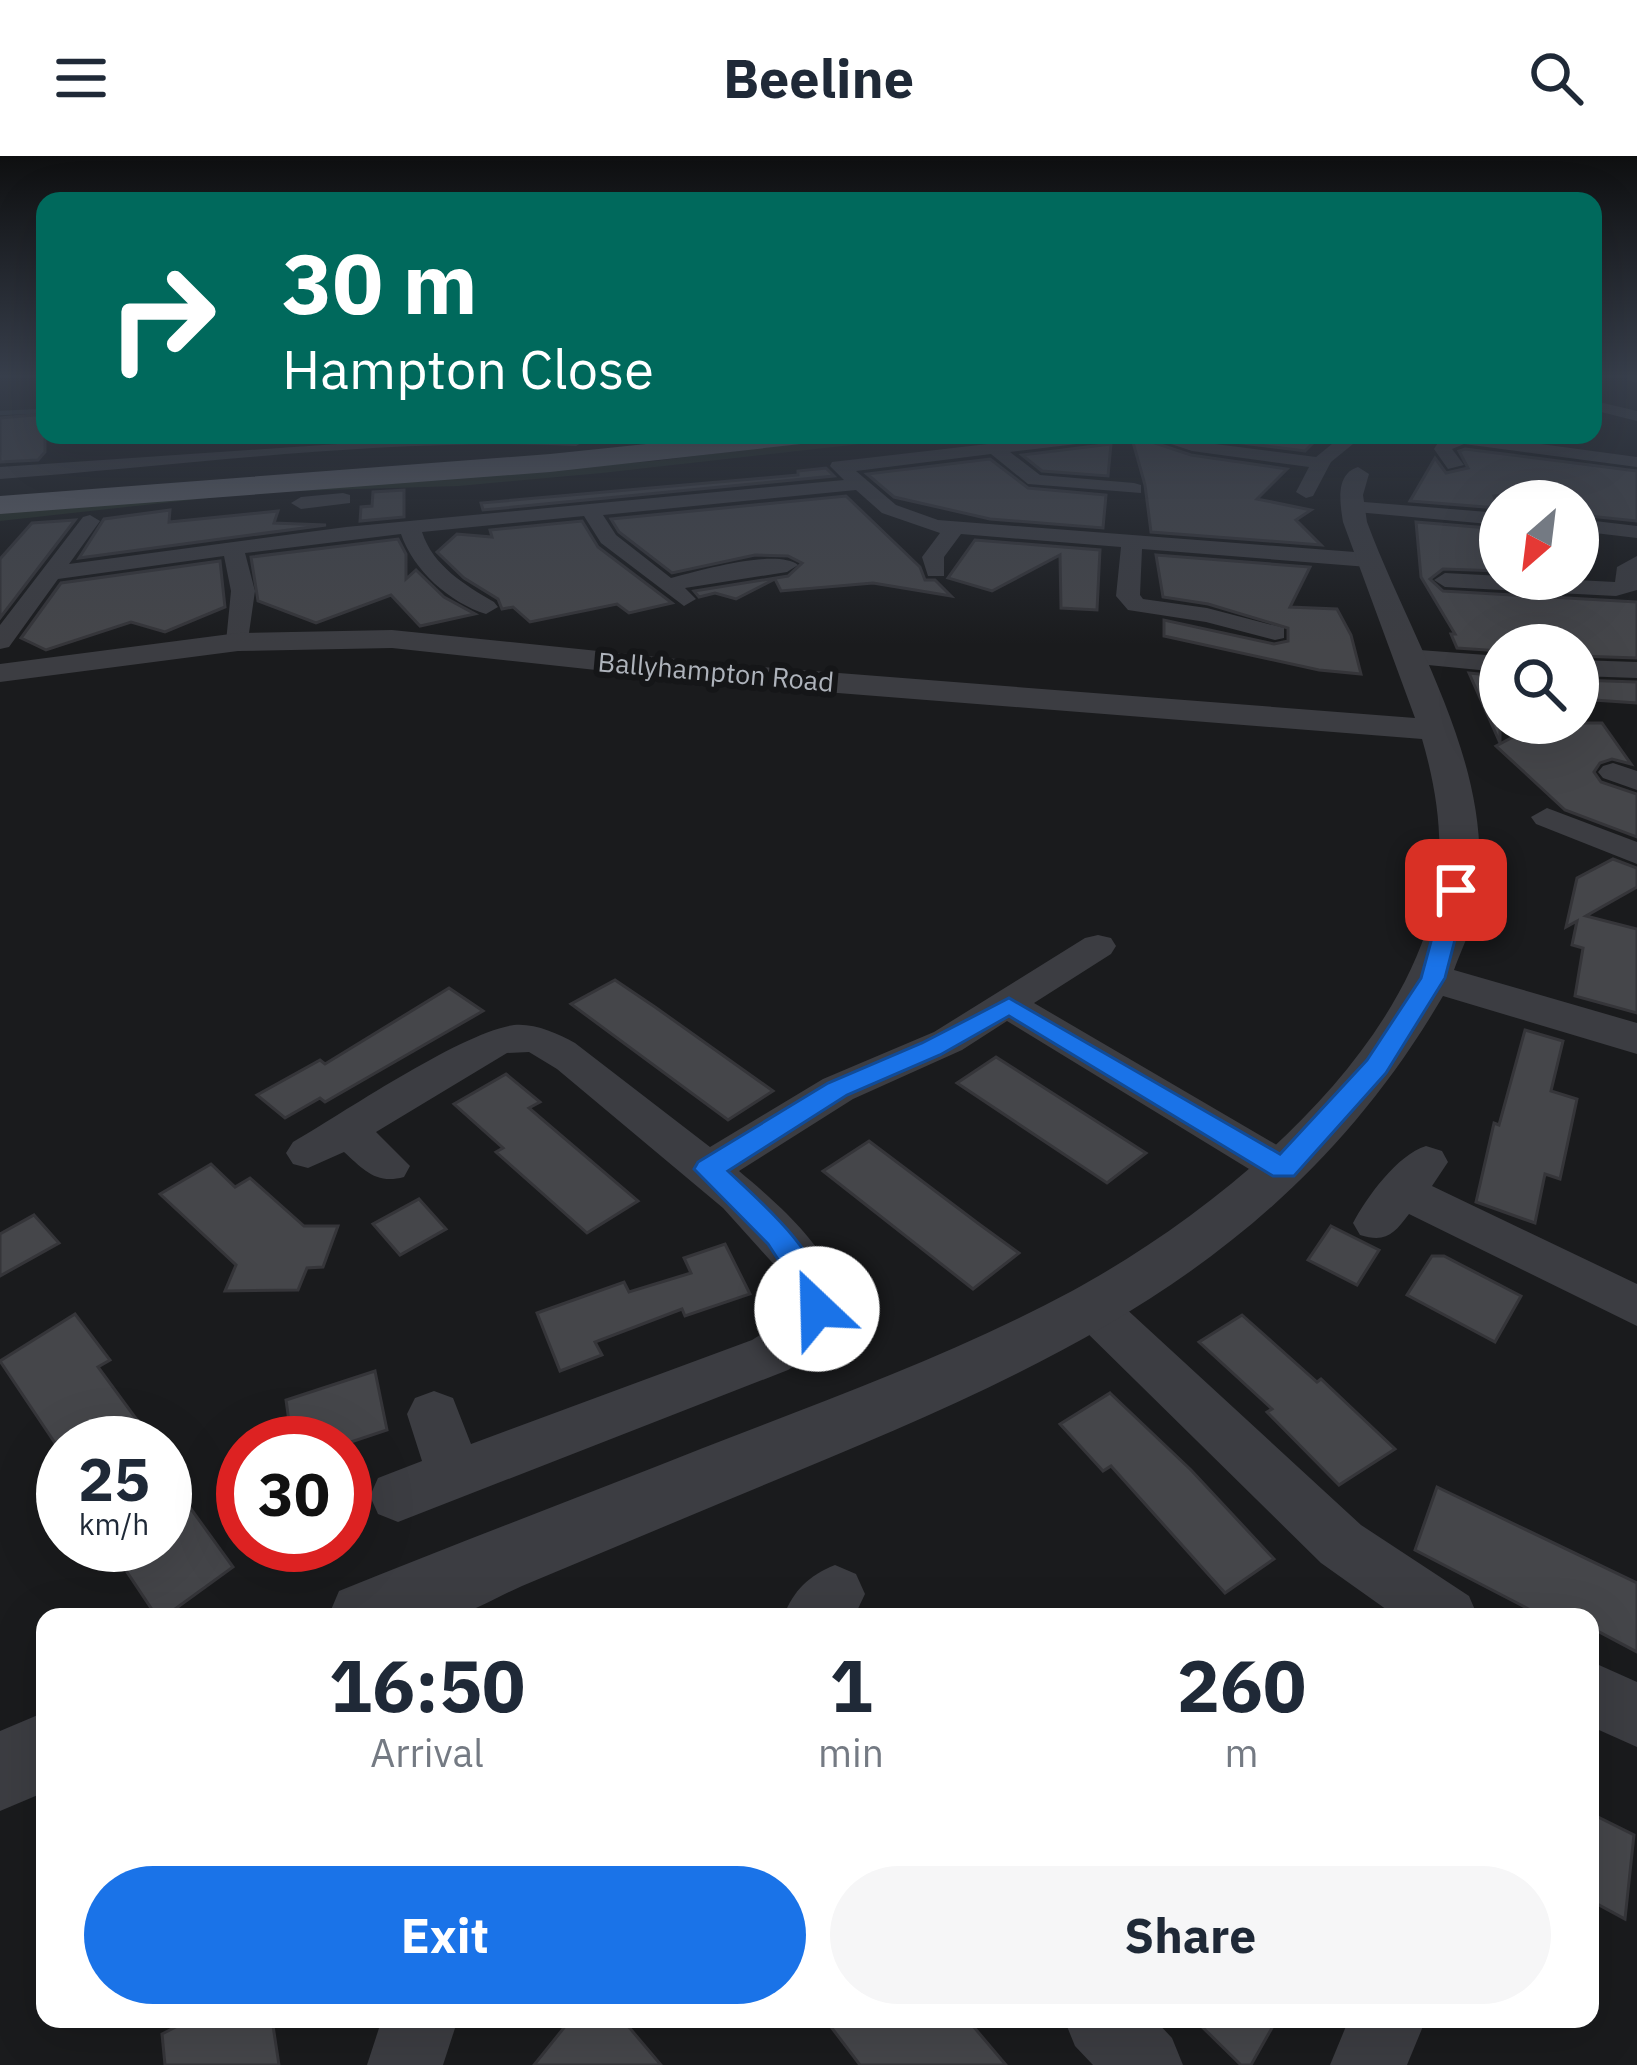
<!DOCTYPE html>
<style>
:root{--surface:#fff;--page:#f6f6f7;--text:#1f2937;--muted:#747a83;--accent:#1a73e8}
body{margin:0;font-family:"IBM Plex Sans",sans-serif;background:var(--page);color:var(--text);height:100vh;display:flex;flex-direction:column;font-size:45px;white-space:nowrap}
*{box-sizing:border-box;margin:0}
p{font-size:39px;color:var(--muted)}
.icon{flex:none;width:66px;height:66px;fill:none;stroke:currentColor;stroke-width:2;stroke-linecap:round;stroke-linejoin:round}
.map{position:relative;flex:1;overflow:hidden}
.details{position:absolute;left:36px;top:1452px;width:1563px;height:420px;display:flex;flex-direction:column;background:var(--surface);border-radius:24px;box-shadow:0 12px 48px #0002}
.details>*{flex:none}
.banner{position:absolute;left:36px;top:36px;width:1566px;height:252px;border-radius:24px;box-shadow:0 12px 48px #0002;background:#00695c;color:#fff;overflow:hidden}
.needle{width:78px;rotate:208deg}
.fabs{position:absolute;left:1479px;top:324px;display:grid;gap:24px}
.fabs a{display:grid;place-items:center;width:120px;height:120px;border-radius:50%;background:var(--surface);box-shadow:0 12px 48px #0002;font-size:60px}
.speed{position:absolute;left:36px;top:1260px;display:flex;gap:24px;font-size:60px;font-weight:700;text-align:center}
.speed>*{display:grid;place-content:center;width:156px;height:156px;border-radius:50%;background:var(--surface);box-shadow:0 12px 48px #0002;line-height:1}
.speed small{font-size:30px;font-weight:400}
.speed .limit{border:18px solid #d22;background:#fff;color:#111}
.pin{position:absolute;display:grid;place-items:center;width:102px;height:102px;color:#fff;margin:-51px;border-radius:24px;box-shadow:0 6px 18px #0006}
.me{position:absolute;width:132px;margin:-66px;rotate:336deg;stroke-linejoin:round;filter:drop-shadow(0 0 9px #0008)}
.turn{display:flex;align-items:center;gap:42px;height:252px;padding:0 48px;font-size:54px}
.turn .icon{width:156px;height:156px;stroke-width:2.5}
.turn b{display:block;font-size:84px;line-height:102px}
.eta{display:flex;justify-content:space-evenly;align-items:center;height:204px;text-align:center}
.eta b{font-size:72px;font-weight:700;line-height:84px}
.button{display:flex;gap:24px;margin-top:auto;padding:24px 48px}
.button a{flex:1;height:138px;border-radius:72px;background:var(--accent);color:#fff;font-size:48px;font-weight:700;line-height:138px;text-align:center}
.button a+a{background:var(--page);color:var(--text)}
header{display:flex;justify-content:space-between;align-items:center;height:156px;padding:0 48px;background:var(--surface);font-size:54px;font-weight:700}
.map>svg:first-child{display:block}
.green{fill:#242d25}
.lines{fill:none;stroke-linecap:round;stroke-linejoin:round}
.stream{stroke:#313a41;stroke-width:4.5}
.building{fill:#45464a;stroke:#353539;stroke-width:3}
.minor{fill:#3c3d42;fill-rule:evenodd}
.tertiary{fill:#3c3d42;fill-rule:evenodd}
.trunk{fill:#606269;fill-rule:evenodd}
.route{fill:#1a73e8;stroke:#114b97;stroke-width:3}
.labels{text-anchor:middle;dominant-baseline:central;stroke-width:12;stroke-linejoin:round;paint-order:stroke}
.far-street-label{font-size:27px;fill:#aeb3bb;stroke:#151618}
</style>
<header><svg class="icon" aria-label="menu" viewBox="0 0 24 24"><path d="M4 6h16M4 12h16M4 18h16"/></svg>Beeline<svg class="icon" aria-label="search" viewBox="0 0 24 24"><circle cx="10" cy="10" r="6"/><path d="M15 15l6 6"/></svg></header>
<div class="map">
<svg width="1637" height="1909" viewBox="0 0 1637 1909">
<rect width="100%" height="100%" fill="#1a1b1d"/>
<polygon class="green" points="865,279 941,279 602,317 459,330 262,336 0,365 0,357 655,305"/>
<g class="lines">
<polyline class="stream" points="0,257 45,255"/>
</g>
<g class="building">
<polygon points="45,258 45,296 38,304 0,306 0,262"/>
<polygon points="1131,279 1191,299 1287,313 1257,343 1311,354 1296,364 1321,389 1151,376 1145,329"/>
<polygon points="1179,279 1321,279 1305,295"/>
<polygon points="1111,288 1108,320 1042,315 1022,299"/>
<polygon points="1465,293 1637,315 1637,365 1578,359 1578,345 1547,333 1494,340 1498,352 1410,345 1435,302 1446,317 1468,312 1459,295"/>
<polygon points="990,303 1028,332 1106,339 1103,372 990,363 894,341 867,318"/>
<polygon points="826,312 834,320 483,354 481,347 798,319 798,315"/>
<polygon points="404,334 404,361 360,365 361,351 372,350 373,336"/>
<polygon points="846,340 920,411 925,424 935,424 951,440 873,427 781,435 775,423 736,443 715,437 699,441 694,435 788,420 802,407 788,400 755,399 672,417 619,376 611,363"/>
<polygon points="170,354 169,366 278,355 274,367 326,369 79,402 104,363"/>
<polygon points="75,364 0,462 0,403 32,367"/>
<polygon points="582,365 598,391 672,447 629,457 617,448 530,466 513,451 502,453 498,443 464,422 437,396 457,378 492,381 490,374"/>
<polygon points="1416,366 1500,373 1500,415 1443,413 1430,423 1443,435 1637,446 1637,502 1578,500 1578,489 1500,489 1500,495 1457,492 1451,478 1455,478 1421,421"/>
<polygon points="398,383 406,398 406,423 416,414 444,441 475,458 420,470 391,439 316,467 258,445 251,401"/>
<polygon points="975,384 1100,394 1097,454 1061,452 1060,399 992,435 948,422"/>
<polygon points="1156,399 1310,411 1290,451 1337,453 1351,479 1361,518 1319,514 1164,480 1164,464 1274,488 1288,485 1288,472 1208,448 1163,441"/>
<polygon points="220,405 225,451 165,476 131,466 46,494 21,482 61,427"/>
<polygon points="1469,517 1500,520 1500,587"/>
<polygon points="1578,524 1637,526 1637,547 1580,543"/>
<polygon points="1539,567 1602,567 1631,608 1612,603 1600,607 1594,616 1601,626 1637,638 1637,681 1565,654 1496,590"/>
<polygon points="1613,703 1637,712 1637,731 1586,760 1637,773 1637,857 1575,840 1583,792 1572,789 1577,765 1566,771 1577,722"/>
<polygon points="615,824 655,851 773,935 728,964 571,848"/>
<polygon points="449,832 483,855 325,946 320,942 285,962 257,939 320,904 325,908"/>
<polygon points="1525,874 1563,885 1551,935 1577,943 1560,1023 1545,1018 1535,1067 1476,1046 1494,967 1499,969"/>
<polygon points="996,901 1068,947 1146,997 1107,1027 957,927"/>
<polygon points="506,918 540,946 529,952 638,1045 587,1077 496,996 503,992 454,948"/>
<polygon points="869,985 979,1068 1019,1097 973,1133 823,1015"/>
<polygon points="211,1008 235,1031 250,1022 304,1070 338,1070 323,1111 307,1112 298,1134 225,1135 236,1109 160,1038"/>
<polygon points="419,1043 446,1073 400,1099 373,1068"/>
<polygon points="34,1059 59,1087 0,1120 0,1078"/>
<polygon points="1331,1070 1379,1094 1357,1129 1308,1104"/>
<polygon points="725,1088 750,1138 685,1160 682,1153 595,1186 602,1199 560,1215 537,1157 624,1126 629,1136 691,1117 684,1102"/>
<polygon points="1432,1100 1444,1100 1521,1140 1495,1186 1407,1139"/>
<polygon points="75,1158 110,1204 98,1211 154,1287 55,1287 0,1205"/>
<polygon points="1242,1159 1317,1226 1321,1223 1395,1293 1339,1329 1267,1256 1272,1253 1199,1186"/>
<polygon points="375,1215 387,1274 348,1287 292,1287 286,1244"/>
<polygon points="1110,1237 1191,1314 1274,1403 1225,1437 1111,1310 1103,1315 1060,1268"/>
<polygon points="165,1317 233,1411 164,1461 157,1461 109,1389 165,1389"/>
<polygon points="1437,1331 1637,1427 1637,1496 1590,1471 1590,1461 1544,1461 1415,1394"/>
<polygon points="1590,1657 1634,1679 1625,1763 1590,1744"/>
<polygon points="191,1863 272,1863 279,1909 165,1909 162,1878"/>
<polygon points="571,1863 622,1863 661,1909 534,1909"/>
<polygon points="825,1863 967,1863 1006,1909 860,1909"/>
<polygon points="1194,1863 1277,1863 1251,1909 1241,1909"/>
</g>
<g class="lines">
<g class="minor">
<polygon points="1593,221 1609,221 1593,228"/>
<polygon points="1626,221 1637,221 1637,227 1628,224"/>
<polygon points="1603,247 1637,255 1637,265 1597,255 1595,252"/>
<path d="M469,279L576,280L585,285L576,290C387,281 189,309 0,323V311Z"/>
<path d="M1066,279H1119L1110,284L1010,296L1040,319L1134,327L1141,329V337L1028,328L991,298L856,315L896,349L938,364L1368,397L1379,404L1368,411L1142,393L1140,439L1143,443L1207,452L1284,472V482L1275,484L1206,466L1128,454L1116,440L1121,391L961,378L944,401V420H928L922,401L940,377L882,357L856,334L603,359L616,379L671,422C699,415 776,392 798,409L787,416L685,432L696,443L684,450L601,387L584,360L422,376C433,410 465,429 494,446L498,451L486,458C450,447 413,414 401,378L245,397L255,435L247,491L238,493L226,486L231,435L224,400L58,423L9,491L0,493V469L83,361L90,359L100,365L69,408L346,371L844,324L830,310L832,306Z"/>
<polygon points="1144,279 1316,301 1343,279 1364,279 1331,306 1313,340 1306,342 1296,336 1309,311 1192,295"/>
<polygon points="1473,279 1637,301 1637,311 1464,288 1452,293 1464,309 1448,313 1434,293 1441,282"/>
<polygon points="343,337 350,339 350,347 301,353 291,347 301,341"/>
<polygon points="1352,345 1500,357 1500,369 1345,355 1345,347"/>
<polygon points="1578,363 1637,370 1637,382 1578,375"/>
<polygon points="1637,400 1637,434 1616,440 1445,431 1434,424 1445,417 1615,426 1617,411"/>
<polygon points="1406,493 1500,500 1500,516 1397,506 1393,501"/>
<polygon points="1578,504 1637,506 1637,522 1578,520"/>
<polygon points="1613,607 1637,615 1637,634 1603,622 1598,616 1603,610"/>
<polygon points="1547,652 1637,686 1637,708 1536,668 1531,661"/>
<path d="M1098,779L1111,782L1116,790L1111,798L1034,847L1299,1002L1305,1013L1299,1024L1283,1029L1267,1024L1007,865L962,894L853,943L739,1015C778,1048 849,1106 840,1165L823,1192L788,1214L398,1366L378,1358L370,1340L378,1322L422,1305L407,1258L415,1242L434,1235L453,1242L471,1288L752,1184L792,1159L788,1131L779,1114L723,1052L557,913L529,896L507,897L376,976L410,1010L404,1021C376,1029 363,1013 344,996L308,1012L293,1008L286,997L293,986C343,957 462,876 514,869C534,867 557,877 575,887L710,991L823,923L934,876L1085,782Z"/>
<path d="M1426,990L1442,995L1448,1006L1432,1030L1637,1128V1170L1409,1058C1394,1078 1386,1087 1360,1079L1353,1067C1367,1041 1397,999 1426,990Z"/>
<polygon points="1093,1132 1110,1138 1361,1369 1469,1440 1478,1461 1397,1461 1321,1407 1076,1166 1068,1152 1076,1138"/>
<path d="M835,1409L856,1418L865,1438L854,1461H783C794,1434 808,1420 835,1409Z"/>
<polygon points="1590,1505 1637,1526 1637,1591 1590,1570"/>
<polygon points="382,1863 458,1863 443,1909 367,1909"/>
<polygon points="1064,1863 1154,1863 1172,1882 1183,1909 1093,1909 1075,1890"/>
<polygon points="1349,1863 1426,1863 1407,1909 1330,1909"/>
</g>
<g class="tertiary">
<path d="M1358,311L1369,318L1363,339L1367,366C1413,490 1505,624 1473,762C1469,779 1460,797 1454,814L1637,867V898L1443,840C1275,1128 1016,1224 723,1346C656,1374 589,1402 522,1430C499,1440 471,1458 446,1461C409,1466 366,1461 328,1461L339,1435C460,1386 582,1340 703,1292C827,1244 955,1198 1072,1135C1211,1059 1384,920 1430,763C1447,703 1439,641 1422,583L735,529L392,492L238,495L0,526V508L238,477L392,474L735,509L1415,562L1343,366C1340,347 1335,318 1358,311Z"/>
<polygon points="45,1556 45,1636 0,1655 0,1575"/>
</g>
<polygon class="trunk" points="733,279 824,279 810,287 550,316 0,358 0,340 550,298"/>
</g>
<linearGradient id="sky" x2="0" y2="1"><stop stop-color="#0e0f10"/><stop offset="0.45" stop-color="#383f4c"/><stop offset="1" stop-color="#383f4c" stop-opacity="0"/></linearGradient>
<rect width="1637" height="489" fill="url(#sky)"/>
<path class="route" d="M1456,728L1468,734L1445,822L1386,917L1294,1020H1273L1009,860L940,899L847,939L728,1015C772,1056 815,1093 833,1153L828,1162L817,1166L805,1162L794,1128L768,1088L694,1013L698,1006L828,927L922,887L1009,842L1280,998L1367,904L1421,822L1445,734Z"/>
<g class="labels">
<g class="far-street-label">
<text transform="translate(716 515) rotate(5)">Ballyhampton Road</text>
</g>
</g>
</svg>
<div class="fabs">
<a><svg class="needle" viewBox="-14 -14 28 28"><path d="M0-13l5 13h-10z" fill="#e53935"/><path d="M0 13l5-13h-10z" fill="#747a83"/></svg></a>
<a><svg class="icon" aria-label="search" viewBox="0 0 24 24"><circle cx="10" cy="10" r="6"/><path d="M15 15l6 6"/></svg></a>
</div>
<div class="speed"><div>25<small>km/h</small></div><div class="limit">30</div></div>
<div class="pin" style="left:1456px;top:734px;background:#d93025"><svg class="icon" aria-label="arrive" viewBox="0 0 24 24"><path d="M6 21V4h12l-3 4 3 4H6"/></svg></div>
<svg class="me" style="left:817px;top:1153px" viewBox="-20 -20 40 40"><circle r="19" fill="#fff"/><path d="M0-13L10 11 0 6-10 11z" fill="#1a73e8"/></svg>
<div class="banner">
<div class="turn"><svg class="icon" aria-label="right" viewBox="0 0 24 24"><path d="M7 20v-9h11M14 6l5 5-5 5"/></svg><div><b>30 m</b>Hampton Close</div></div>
</div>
<section class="details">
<div class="eta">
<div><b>16:50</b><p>Arrival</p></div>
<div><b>1</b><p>min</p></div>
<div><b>260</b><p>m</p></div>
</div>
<div class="button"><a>Exit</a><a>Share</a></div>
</section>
</div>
